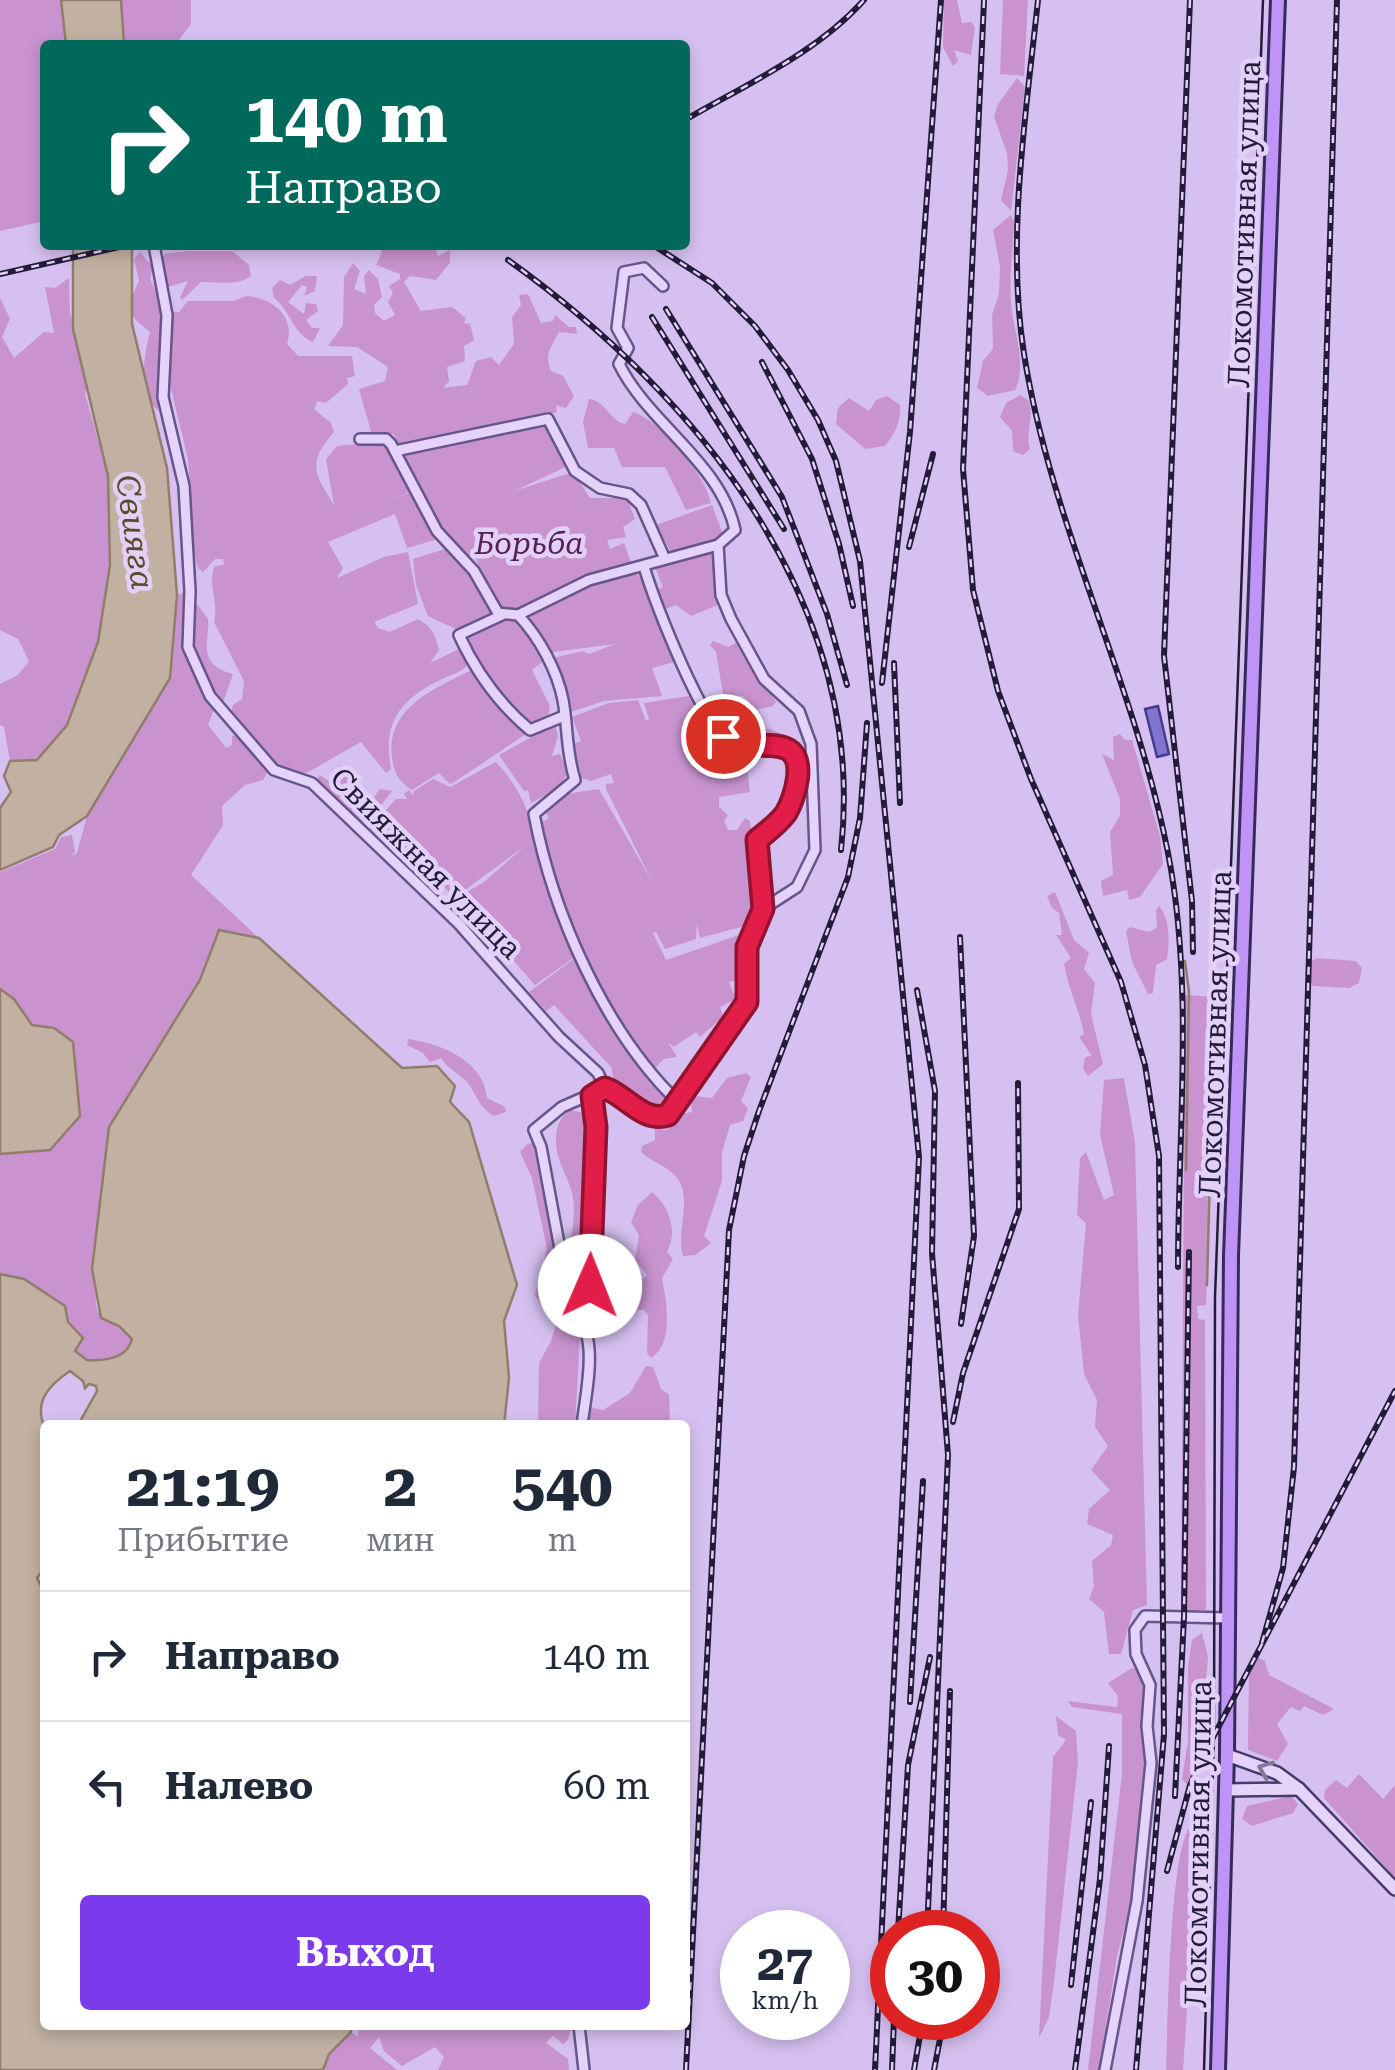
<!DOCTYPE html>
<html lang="ru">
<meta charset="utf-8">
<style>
:root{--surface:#fff;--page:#f6f6f7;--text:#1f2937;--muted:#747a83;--line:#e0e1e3;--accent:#7c3aed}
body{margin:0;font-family:"Roboto Serif",serif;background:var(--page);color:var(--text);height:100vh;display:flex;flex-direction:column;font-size:38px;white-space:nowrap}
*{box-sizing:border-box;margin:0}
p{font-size:32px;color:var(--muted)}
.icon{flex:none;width:55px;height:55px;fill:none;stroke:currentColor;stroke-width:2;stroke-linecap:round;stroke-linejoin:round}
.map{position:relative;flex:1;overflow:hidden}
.sheet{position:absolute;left:40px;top:1420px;width:650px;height:610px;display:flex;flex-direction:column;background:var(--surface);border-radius:10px;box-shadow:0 5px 15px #0003}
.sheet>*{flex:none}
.hud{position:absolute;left:40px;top:40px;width:650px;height:210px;border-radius:10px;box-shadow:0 5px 15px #0003;background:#00695c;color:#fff;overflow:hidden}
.speed{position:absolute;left:720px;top:1910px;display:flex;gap:20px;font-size:50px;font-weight:700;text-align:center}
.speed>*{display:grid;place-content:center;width:130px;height:130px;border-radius:50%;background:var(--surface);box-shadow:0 5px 15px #0003;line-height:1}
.speed small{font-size:25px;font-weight:400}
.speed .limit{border:15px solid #d22;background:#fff;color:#111}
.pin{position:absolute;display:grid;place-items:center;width:85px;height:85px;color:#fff;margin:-42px;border:5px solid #fff;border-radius:50%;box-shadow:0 2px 10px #0007}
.me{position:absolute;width:110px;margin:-55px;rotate:1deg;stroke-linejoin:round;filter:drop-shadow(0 0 8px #0008)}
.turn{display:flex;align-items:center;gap:35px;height:210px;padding:0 40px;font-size:45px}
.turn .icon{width:130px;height:130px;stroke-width:2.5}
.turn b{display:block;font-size:70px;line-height:85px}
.eta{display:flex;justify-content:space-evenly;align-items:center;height:170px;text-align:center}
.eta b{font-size:60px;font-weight:700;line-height:70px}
.primary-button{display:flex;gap:20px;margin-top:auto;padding:20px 40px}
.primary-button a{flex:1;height:115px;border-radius:10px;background:var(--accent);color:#fff;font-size:40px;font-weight:700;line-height:115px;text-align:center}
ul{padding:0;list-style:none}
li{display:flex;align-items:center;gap:30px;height:130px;padding:0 40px;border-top:2px solid var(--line)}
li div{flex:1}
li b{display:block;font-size:38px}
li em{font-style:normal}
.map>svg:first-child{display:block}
.green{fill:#c893cf}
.water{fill:#c2b1a3;stroke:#917d69;stroke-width:2.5}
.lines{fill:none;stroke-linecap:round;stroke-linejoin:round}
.stream{stroke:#917d69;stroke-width:2.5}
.building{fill:#8373d1;stroke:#473b8b;stroke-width:2.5}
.minor-casing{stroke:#66568b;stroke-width:14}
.secondary-casing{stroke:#473a6c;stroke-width:16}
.primary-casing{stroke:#352b58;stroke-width:18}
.minor{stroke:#e6d3fb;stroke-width:9}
.secondary{stroke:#e6d3fb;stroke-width:11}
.primary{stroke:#c094f7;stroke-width:12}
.tram{stroke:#231c39;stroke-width:2.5}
.rail-casing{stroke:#231c39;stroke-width:6}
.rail{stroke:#e2d0f8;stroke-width:2.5;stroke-dasharray:8;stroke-linecap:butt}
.oneway{stroke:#84789a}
.route-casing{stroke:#92132f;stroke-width:25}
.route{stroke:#e11d48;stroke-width:18}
.labels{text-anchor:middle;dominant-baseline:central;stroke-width:9;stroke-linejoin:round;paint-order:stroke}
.street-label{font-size:30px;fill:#231c39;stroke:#e2d0f8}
.park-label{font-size:30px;font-style:italic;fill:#572156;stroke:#e2d0f8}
.water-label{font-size:32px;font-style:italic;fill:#5a4b2a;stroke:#e2d0f8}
</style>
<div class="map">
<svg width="1395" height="2070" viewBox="0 0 1395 2070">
<rect width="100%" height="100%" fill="#d6c0f1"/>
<g class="green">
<polygon points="0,0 61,0 66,45 45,45 45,221 0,231"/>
<polygon points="116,0 191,0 191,24 175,45 121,45"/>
<polygon points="944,0 957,0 962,23 971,22 975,27 971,55 954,50 958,61 953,66 943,47"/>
<polygon points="1003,0 1028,0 1024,76 1000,74"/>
<polygon points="1017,78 1025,87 1011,211 1001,200 1008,170 1007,153 994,117 998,104"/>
<path d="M1011,215L1014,222C1013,251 1008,283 1012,311C1015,335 1027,366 1015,390L988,396L977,388L983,361L993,349L992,315L999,294L1000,267L993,230Z"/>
<path d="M377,245H434L438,256L450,250V263L436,280L410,276L404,282L421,311L452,307L466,318L464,323L470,324L474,340L464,346L465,361L447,367L449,381L443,388L467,385L476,361L491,357L499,365L514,344L512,317L521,305L519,295L528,294L541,323L553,321L555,315L569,327H576L577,334L559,332C551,348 544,353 551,371L563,376L574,396L566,408L556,405L557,412L538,417L398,448L394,434L372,435L359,389L385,381L388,367L357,347L328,346L343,325L344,277L353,263L360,271L354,289L366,294L364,276L369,270L378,279L382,297L374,305L375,313L384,321L395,315L388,302L393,293L389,286L400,279V274L376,265L382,252Z"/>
<path d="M187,251H232L249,265L251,276C236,287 217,281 201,282L182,300L180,297L188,281L168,287L160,262L164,254Z"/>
<path d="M140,252L153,267L150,279L159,298L161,322L158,410C137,393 144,356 150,332C125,312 125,311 139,281L134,259Z"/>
<path d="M306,276H317L315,291L304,296L307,287L302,285L288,302L304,314L306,303L316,304L318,311L306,320L312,328H320L313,342C293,334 290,310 274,298L272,288L280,280L290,285Z"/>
<polygon points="69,278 70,313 90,375 85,394 108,476 110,565 98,642 67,725 37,760 10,761 4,727 0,725 0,684 18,675 29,661 18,639 0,630 0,298 10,319 2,337 14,358 44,332 54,333 45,287 55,288"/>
<path d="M247,296C271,298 296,315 287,344L298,356H352L355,376L347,378L348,384L326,403L318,401L314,409L331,423L334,432C307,463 314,473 334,505L326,459L337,446L386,441L411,491L390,501L411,492L438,539L407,548L395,514L328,542L343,568L337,578L384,557L408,552L418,604L374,622L378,628L390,632L418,619C432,627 435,634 439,650L430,663L461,648L469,663C463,672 453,674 442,679C401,699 382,721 391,769L386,773L361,742C344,751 328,761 312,770C282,787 247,732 231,714L233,705L242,699L244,681L214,622C219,603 208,587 214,567L224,564L223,559H215L203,572L198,568L195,557L188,459L169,380L170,312H179L188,301H233Z"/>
<path d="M1020,395L1029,401C1034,419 1025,431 1030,449L1023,455L1013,451L1012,431L1000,417L1006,403Z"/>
<path d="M887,396L900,405C901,422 895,433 885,446L865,449L836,424L838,408L849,398L869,411L876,400Z"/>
<path d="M589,399C606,401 610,421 625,424L633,412C659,419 707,477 711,503L686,510L665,467H622L614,448H588L583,422Z"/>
<polygon points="545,422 568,466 514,491 573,472 590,498 627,498 635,519 623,527 626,537 607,540 610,549 624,543 632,566 578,581 519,611 504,612 495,604 475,557 461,555 445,532 442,533 402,454"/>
<polygon points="712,505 724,537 672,554 656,525"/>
<polygon points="445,549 477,581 494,615 460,631 428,616 416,585 413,559"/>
<polygon points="713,550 720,604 691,616 676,605 665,609 657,590 663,587 655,567"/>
<polygon points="631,571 644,579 678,661 652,668 662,696 604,701 571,712 553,658 583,651 589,654 615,644 546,653 531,628 530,617 588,583"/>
<path d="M183,593L184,643L215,707L208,725L226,748L232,745V736L240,735L267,773L263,780L245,785L222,806L223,825L191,875L259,938L219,931L200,980L109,1127L92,1269L97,1310L132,1339C126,1359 106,1360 88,1360L75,1351L24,1279L0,1274V1154L50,1150L54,1028L32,1025L14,999L0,989V872L55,849L61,837L72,835L75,852L71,856L77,853L87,816L170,678L177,595Z"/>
<path d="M194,600L208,619C210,643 196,664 233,674L223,702C192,686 192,630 194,600Z"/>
<polygon points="512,618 520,622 542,662 532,670 550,706 548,717 534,725 504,702 498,688 494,690 462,639"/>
<polygon points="713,641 728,647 736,643 776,702 773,706 757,710 743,696 723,694 716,652 710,645"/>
<path d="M472,670L476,671L526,734L456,781L450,784L439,773L412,790C399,781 394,774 392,758C386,708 433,689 472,670Z"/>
<path d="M695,695L720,738L745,749L750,792L719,797V807L728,815L724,821L728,830H737L745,818L750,821L754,856L750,867L757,892L756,923L700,938L697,924L696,939L665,949L656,932L653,933L666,960L739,935L742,978L729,982L736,999L720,1007L723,1017L700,1037L696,1032L674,1047L668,1042L677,1057L664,1059L652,1071L603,997L604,990C577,961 547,862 543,822L549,818L544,809L566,794L599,789L653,883L606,789V784L614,783L611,774L591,781L580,777L568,746L581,741L572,717L609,703L638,700L646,721L649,719L644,703Z"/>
<polygon points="736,701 745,703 758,729 770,729 791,738 792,746 730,739 720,704"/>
<polygon points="555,724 558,736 552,756 560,754 568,773 556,790 531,803 528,790 524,791 499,755"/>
<polygon points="1120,734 1125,740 1132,740 1160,836 1163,864 1140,897 1129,900 1127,890 1103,896 1101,881 1113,875 1110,832 1120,816 1120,799 1102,754 1114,760 1113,737"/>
<path d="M496,762C516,783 532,812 534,841L574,947L575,957L535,985L478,920L481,917L464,894L484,882L525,846L454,898L431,872L421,881L368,830L396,799H407L404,794L409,790L413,796L414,791L433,779L450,787Z"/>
<polygon points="339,765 353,774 350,786 358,791 363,802 371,801 380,789 392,791 368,822 358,824 315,783 320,775 332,783"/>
<path d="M1055,892L1074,940L1089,953L1084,969L1095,983L1091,1014L1103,1064L1088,1076L1083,1069L1085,1057L1092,1056L1079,1037L1084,1034C1079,1009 1069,990 1064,964L1071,958L1056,935H1062L1059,913L1052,908L1047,896Z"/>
<path d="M1159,906C1170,917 1170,944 1167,959L1156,965L1153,993L1148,994L1132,962L1126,931L1130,927L1149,932L1157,928L1156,910Z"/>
<polygon points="575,958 604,1015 667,1097 656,1108 642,1108 615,1085 611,1067 554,1005 546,1011 529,992"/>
<polygon points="1317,958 1356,961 1362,968 1359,983 1349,988 1313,986 1305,973 1309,962"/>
<polygon points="1185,995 1217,997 1206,1305 1197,1306 1198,1319 1205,1320 1206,1610 1181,1610"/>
<path d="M408,1039C439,1043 484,1060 487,1098L505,1107L506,1112L494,1116C479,1108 476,1093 467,1082C458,1072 447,1069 441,1058L430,1062L423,1053L407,1045Z"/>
<path d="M746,1073L751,1077L741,1101L748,1108L743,1121L730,1125L722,1152V1181L704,1236L711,1243L695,1255L683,1256C676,1232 692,1200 678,1179C670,1167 651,1162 641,1152L642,1146L655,1140V1128L665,1130L678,1123L683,1114L692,1112L691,1102L695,1096L712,1098L727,1078Z"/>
<polygon points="1124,1078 1135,1143 1147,1605 1133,1610 1121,1654 1109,1654 1104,1612 1089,1599 1094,1586 1092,1561 1111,1545 1113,1535 1087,1524 1089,1509 1110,1490 1091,1470 1108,1446 1095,1427 1097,1400 1084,1374 1078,1315 1086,1223 1077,1215 1080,1158 1086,1152 1104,1200 1114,1195 1100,1135 1104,1080"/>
<path d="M571,1110L587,1114L590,1133L585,1276L579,1288L574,1286C561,1256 578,1229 573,1198C570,1177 554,1160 556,1136C557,1124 561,1116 571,1110Z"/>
<polygon points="533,1143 561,1281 561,1295 551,1306 542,1306 535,1295 547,1249 532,1178 520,1152 527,1144"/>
<path d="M652,1192C670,1207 678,1232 667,1252L673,1259L662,1278C666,1300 675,1343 651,1358L647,1353L648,1315L644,1310H637L624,1286L627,1280L643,1279L647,1275L635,1260L639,1235L631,1222L638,1205Z"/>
<polygon points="560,1311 566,1311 580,1337 575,1425 538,1425 539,1363 551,1341"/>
<polygon points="646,1366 653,1367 661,1389 669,1395 670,1425 584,1425 588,1407 603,1410 630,1393"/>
<polygon points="1202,1633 1208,1657 1201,1738 1203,1766 1186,1784 1182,1779 1188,1741 1188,1666 1192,1640"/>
<polygon points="1257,1657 1265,1661 1269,1675 1334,1709 1323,1715 1304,1706 1300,1711 1291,1707 1277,1724 1288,1744 1277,1761 1248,1750 1249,1671"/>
<polygon points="1132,1668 1136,1669 1146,1686 1142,1731 1146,1767 1133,1896 1117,1956 1099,2070 1088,2070 1122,1774 1122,1714 1072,1707 1068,1701 1117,1707 1118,1696 1108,1683"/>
<polygon points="1056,1716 1076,1731 1078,1762 1054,1982 1049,2017 1039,2038 1053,1757 1066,1740 1058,1735"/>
<polygon points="1359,1774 1383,1799 1395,1785 1395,1878 1324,1798 1325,1790 1336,1780 1347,1788"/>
<polygon points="1291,1796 1298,1804 1293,1813 1252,1826 1242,1819 1247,1806"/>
<path d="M1192,1825L1198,1831L1197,1860L1183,2070H1166C1168,2031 1169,1841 1192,1825Z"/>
<polygon points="359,2025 572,2025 568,2040 563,2044 553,2036 546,2043 568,2059 569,2070 438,2070 444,2057 435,2047 402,2066 384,2051 379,2037 370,2048 397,2070 323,2070 329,2054 351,2032 358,2037"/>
</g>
<g class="water">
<polygon points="61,0 121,0 124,45 66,45"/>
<polygon points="73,245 132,245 132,324 167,468 177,595 170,678 87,816 59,835 53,847 0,870 0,808 11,792 4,776 10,761 37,760 67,725 98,642 110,565 108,476 73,329"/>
<path d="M219,930L259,938L402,1068L437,1066L455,1086L450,1102L469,1122L517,1285L504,1321L509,1378L504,1425H78L97,1391L96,1386L89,1384L85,1388L83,1381L70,1371C49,1385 33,1402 45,1428V1568L37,1578L45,1594V2025H351V2032L329,2054L323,2070H0V1274L24,1279L65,1306L68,1322L83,1338L75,1351L87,1360C105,1361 127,1359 132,1339L119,1326L101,1318L92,1269L109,1127L200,980Z"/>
<polygon points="0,989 14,999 32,1025 54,1028 73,1042 80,1116 50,1150 0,1154"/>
</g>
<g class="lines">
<g class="stream">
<polyline points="1185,961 1189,992 1186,1170"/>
<polyline points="1201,1172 1210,1173 1207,1285"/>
</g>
</g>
<polygon class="building" points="1158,706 1169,754 1157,757 1145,709"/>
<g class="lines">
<defs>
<g id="minor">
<polyline points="154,245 167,315 163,397 184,486 190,591 188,647 210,696 274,770 312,783 459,924 559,1037 598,1073 605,1088"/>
<path d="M360,439H386L391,444L437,531L474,571L498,613L518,615C539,637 557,670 563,700C568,727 566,752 575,780L534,814C553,914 605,1032 679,1103L668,1115L657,1118L605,1088"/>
<polyline points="395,451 548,419 575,471 600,488 629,494 641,505 665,559"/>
<polyline points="718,545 721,595 731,619 764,679 799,711 811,744 815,850 797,887 763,909"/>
<path d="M644,567C655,602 701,723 728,740C746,752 782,738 793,755C814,786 778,823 757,840L763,909L747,947V1001L679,1103"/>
<path d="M502,615L459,635C476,672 499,704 530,730L564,716"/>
<path d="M518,615L589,580L718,545L735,530C721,463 648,423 619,364L628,348L617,328L624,272L644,268L663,286"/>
<path d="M580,1312C598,1260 596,1152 592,1096"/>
<path d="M582,1425C588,1378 600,1337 569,1297L541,1147L534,1130L562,1107L605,1088"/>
<polyline points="579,2025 584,2070"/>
<polyline points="1105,2070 1137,1901 1151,1763 1147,1726 1150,1685 1136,1654 1135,1630 1145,1616 1228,1618"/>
</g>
<g id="secondary">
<polyline points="1227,1755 1277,1773 1299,1789 1395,1889"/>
<polyline points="1226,1790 1299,1789"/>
</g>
<polyline id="primary" points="1218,2070 1227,1755 1231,1256 1278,0"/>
</defs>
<use href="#minor" class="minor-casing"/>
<use href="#secondary" class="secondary-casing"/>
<use href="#primary" class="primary-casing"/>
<use href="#minor" class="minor"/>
<use href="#secondary" class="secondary"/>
<use href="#primary" class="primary"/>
<polyline class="tram" points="1204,2070 1214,1734 1215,1297 1263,0"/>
<defs>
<g id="rail">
<polyline points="984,0 963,469 973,590 998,691 1031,779 1121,982 1145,1065 1159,1156 1164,1734 1136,2070"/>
<path d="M1038,0C1026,114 1006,239 1024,354C1051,525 1135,683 1168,853C1194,985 1178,1133 1178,1267"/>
<polyline points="1190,0 1164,656 1192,901 1193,952"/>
<path d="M685,120C745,85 817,53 864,0"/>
<polyline points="653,245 712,283 755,326 788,370 818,420 836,461 860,561 919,1157 875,2070"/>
<path d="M508,260C698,396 868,604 841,850"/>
<polyline points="0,274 128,245"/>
<polyline points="666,309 782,497 827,614 847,685"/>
<polyline points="652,317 784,529"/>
<polyline points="762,362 812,459 839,544 853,606"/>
<polyline points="909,547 933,454"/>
<polyline points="894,663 900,803"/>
<polyline points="882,683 910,432 941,0"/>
<polyline points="960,937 974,1236 961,1324"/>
<polyline points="917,990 935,1091 932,1253 948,1455 927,1932"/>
<polyline points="953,1422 963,1373 1019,1209 1018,1083"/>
<polyline points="1262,1643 1283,1568 1294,1467 1337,0"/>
<polyline points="910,1702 923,1481"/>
<polyline points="1175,1796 1184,1617 1189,1252"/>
<polyline points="1167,1871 1190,1785 1209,1745 1395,1391"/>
<polyline points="898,1932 908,1765 930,1657"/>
<polyline points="943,1932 950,1691"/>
<polyline points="1071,1985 1091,1802"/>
<polyline points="686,2070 729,1230 744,1156 759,1111 848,877 860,818 867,723"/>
<polyline points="892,2070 894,2018"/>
<polyline points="914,2070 923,2018"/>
<polyline points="934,2070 944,2018"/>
<polyline points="1075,2070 1100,1879 1109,1746"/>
</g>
</defs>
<use href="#rail" class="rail-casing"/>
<use href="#rail" class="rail"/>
</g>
<defs><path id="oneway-chevron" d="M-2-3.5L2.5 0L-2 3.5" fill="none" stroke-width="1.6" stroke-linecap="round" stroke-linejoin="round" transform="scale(2.5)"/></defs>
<use class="oneway" href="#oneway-chevron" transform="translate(1265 1769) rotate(-158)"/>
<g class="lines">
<defs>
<path id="route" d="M590,1286L596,1127L592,1096L605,1088C627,1096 643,1123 668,1115L747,1002V947L763,909L757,840C767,832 778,824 786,813C795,798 808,756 785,748C763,741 743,752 723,736"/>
</defs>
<use href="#route" class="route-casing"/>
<use href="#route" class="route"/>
</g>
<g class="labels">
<g class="street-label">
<text transform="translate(1244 224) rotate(-88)">Локомотивная улица</text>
<text transform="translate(426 863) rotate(45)">Свияжная улица</text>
<text transform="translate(1215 1034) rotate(-88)">Локомотивная улица</text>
<text transform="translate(1198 1844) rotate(-89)">Локомотивная улица</text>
</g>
<g class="park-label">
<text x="529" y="543">Борьба</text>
</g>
<g class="water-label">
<text transform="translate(135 532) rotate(82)">Свияга</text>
</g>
</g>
</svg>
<div class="speed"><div>27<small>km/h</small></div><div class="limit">30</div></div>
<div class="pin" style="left:723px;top:736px;background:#d93025"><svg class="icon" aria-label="arrive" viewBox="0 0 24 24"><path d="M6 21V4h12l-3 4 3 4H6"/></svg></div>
<svg class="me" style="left:590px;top:1286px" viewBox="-20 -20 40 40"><circle r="19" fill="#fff"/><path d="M0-13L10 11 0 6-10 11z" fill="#e11d48"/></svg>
<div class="hud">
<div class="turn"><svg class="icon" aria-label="right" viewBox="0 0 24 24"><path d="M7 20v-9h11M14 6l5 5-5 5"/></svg><div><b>140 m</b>Направо</div></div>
</div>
<section class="sheet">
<div class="eta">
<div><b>21:19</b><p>Прибытие</p></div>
<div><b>2</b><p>мин</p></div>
<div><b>540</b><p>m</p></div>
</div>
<ul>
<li><svg class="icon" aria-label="right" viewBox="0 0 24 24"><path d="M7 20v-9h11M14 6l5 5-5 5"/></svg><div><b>Направо</b></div><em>140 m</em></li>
<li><svg class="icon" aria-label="left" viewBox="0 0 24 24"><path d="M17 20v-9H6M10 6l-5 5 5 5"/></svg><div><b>Налево</b></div><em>60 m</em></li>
</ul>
<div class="primary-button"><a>Выход</a></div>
</section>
</div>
